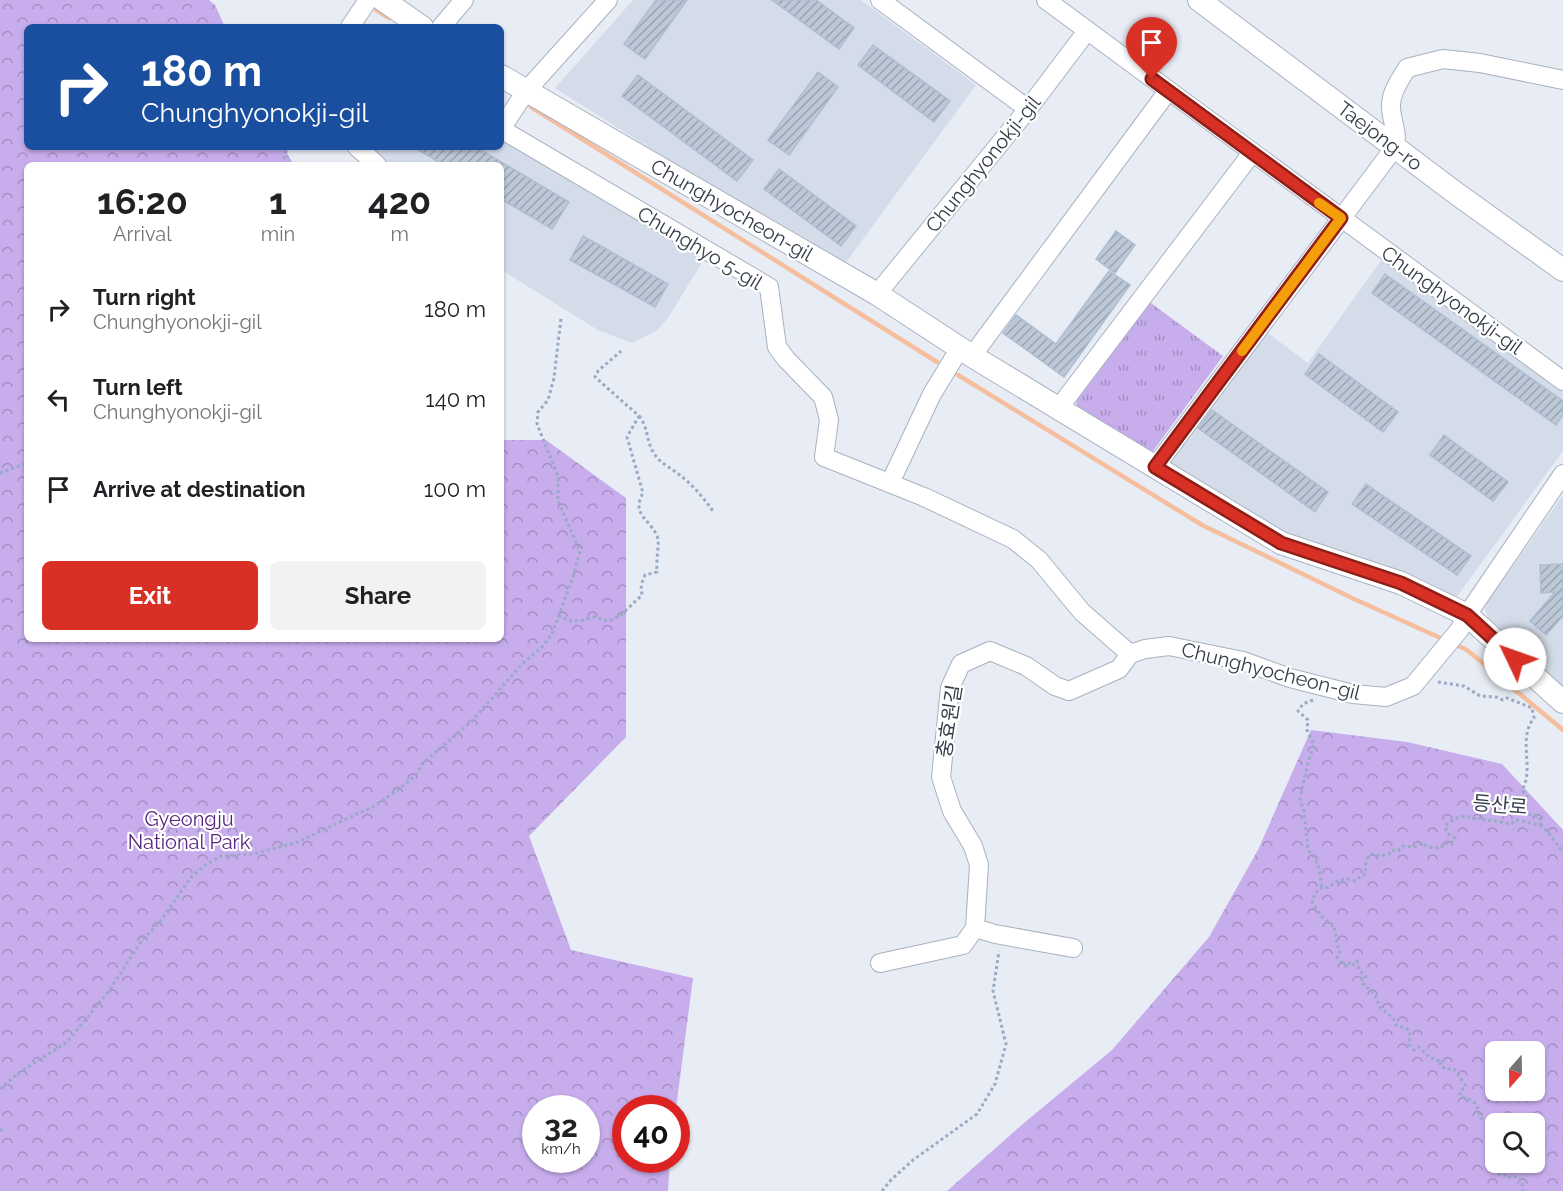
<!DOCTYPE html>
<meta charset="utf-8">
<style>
:root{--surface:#fff;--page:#f2f2f2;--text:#202124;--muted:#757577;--accent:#d93025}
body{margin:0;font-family:Raleway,"Noto Sans KR",sans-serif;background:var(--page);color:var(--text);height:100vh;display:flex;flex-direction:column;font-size:22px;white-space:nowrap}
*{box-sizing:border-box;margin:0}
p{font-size:20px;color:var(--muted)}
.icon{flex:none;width:33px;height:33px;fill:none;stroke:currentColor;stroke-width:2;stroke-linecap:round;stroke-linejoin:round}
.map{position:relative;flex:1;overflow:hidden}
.drawer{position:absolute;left:24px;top:162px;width:480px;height:480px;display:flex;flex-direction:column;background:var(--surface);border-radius:9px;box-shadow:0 2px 4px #0004}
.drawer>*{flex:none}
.hud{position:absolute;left:24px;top:24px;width:480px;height:126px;border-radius:9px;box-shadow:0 2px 4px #0004;background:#1a4fa0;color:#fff;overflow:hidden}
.needle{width:39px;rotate:200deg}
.tools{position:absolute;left:1485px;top:1041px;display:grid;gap:12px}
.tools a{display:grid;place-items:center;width:60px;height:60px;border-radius:9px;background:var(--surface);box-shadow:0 2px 4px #0004;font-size:30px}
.speed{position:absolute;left:522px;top:1095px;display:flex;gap:12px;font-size:30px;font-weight:700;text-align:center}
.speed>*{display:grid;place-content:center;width:78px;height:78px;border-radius:50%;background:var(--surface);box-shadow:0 2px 4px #0004;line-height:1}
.speed small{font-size:15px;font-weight:400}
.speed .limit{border:9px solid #d22;background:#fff;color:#111}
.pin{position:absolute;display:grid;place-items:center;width:51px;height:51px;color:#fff;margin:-62px -26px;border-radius:50% 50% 50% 0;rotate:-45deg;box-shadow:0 0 6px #0007}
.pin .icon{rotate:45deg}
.me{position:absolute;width:66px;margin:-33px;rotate:312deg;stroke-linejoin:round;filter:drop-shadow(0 0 4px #0008)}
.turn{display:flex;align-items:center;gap:21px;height:126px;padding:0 18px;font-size:27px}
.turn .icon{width:78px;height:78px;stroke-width:2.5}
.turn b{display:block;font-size:42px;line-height:51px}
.eta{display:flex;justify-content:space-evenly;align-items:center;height:102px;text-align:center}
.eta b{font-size:36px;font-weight:700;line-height:42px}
.primary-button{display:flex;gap:12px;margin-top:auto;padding:12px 18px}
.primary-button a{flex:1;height:69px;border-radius:9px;background:var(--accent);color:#fff;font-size:24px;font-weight:700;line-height:69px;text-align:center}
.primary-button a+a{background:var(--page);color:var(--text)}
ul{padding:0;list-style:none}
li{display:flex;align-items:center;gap:18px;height:90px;padding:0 18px}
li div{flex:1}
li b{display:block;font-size:22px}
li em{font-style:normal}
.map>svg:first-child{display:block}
.residential{fill:#d5dce9}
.grass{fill:url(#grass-tufts)}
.forest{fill:url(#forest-crowns);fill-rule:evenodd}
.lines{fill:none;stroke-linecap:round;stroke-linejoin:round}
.stream{stroke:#f5bf9f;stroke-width:4.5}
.building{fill:url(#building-hatch);stroke:#aebed3;stroke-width:1.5}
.minor-casing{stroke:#a9b2c1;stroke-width:20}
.tertiary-casing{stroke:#a9b2c1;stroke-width:24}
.path{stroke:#99aac4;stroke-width:3;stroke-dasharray:3 3;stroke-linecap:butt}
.minor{stroke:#fff;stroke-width:18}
.tertiary{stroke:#fff;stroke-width:22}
.route-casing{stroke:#8d1f18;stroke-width:15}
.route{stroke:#d93025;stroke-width:10}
.slow{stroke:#f59e0b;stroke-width:10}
.labels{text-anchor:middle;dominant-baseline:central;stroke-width:4.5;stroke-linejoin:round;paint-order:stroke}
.street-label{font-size:20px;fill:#353e48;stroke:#fff}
.park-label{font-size:20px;fill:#59247f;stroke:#fff}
</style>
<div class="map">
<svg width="1563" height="1191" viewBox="0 0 1563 1191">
<defs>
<pattern id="grass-tufts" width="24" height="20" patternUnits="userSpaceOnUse" patternTransform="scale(1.5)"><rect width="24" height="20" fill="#c7adec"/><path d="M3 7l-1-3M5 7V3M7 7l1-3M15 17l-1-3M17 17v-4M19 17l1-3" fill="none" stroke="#a28ec1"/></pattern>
<pattern id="forest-crowns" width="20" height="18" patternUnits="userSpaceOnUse" patternTransform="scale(1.5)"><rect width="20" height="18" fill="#c7adec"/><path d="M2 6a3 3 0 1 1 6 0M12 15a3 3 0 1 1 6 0" fill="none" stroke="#a28ec1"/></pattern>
<pattern id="building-hatch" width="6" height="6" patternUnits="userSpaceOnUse" patternTransform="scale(1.5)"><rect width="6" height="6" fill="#bcc8d7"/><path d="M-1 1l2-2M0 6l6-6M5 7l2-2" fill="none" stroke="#9aa4b0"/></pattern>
</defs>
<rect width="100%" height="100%" fill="#e7ecf5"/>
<g class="residential">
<polygon points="633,0 861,0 976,85 841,269 555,88"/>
<polygon points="501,135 704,259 668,318 656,331 632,343 598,330 501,270 501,165 384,165 365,147 501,147"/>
<polygon points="1383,258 1563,390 1563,451 1456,598 1288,536 1166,466 1265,331 1308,363"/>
<polygon points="1563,495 1563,688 1490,622 1485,609 1487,603"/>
</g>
<polygon class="grass" points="1148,301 1223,356 1153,451 1140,453 1077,413 1076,394"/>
<g class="forest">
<path d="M0,0H209L215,5L225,27H27V147H283L294,165H27V639H501V440H546L626,498V737L529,836L571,950L693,978L676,1108H626V1160H670L668,1191H0ZM536,1108H586V1160H536Z"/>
<path d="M1311,730L1407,742L1502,764L1563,830V1191H947L1024,1123L1112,1050L1209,937L1258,850ZM1496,1052H1534V1090H1496ZM1496,1124H1534V1162H1496Z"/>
</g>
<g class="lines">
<g class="stream">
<polyline points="376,10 389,18"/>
<polyline points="531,107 937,362"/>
<polyline points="958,375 1202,525 1354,599 1445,640"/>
<polyline points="1452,643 1467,650 1563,730"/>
</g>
</g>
<g class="building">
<polygon points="656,0 687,0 645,59 624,44"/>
<polygon points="772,0 816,0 854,28 839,49"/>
<polygon points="873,45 950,101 934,122 858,65"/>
<polygon points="818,72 838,87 789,155 768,140"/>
<polygon points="638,75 753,160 737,181 622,96"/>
<polygon points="413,147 476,147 569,202 552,229 501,199 501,165 444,165"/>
<polygon points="779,169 856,226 841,246 764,189"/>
<polygon points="1116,231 1135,245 1115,273 1096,259"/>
<polygon points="583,236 668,284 655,307 570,260"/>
<polygon points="1109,271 1130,285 1064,377 1003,333 1016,315 1056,344"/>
<polygon points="1385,274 1563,401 1563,415 1556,425 1372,293"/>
<polygon points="1319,354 1398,412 1383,432 1305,374"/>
<polygon points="1212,410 1328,492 1315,512 1198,428"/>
<polygon points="1444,435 1508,482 1493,501 1430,455"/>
<polygon points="1366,484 1471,556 1457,575 1352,504"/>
<polygon points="1563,564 1563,616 1546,635 1530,621 1555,592 1541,593 1540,565"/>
</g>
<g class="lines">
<defs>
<g id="minor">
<polyline points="880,0 1028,109"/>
<polyline points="1046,0 1563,381"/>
<polyline points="350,27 368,0"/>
<polyline points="441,27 464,0"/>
<polyline points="501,129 769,287 777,347 786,359 823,397 826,408 829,420 824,457 924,497 1013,539 1039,560 1082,612 1130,654 1145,649 1169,646 1243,661 1290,678 1353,694 1386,697 1413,686 1460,629 1467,615 1563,474"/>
<polyline points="501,129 526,91 608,0"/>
<polyline points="357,147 377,165"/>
<polyline points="877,294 1028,109 1087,31"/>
<polyline points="972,356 1168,91"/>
<polyline points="1058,409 1252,153"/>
<path d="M1155,467L1395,147C1398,131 1392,123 1391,108C1390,93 1400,80 1407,68L1443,59L1480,63L1563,80"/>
<polyline points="890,483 932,394 960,348"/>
<polyline points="1073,948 995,934 975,928 979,865 973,846 952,811 941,777 950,688 961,664 990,651 1026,666 1055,686 1069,691 1119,669 1130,654"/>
<polyline points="880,963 963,945 975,928"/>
</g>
<g id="tertiary">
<polyline points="383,0 422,27"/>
<polyline points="1199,0 1457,194 1563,270"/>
<polyline points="501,76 877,294 972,356 1281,543 1401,583 1467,615 1563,702"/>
</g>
</defs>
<use href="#minor" class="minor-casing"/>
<use href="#tertiary" class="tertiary-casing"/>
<g class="path">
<polyline points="283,165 287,147"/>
<path d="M639,416C649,428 646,443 655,455C661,464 673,469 681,476C694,486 704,499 713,511"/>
<polyline points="0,473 27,463"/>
<path d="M558,616L570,621L584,620L594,617L609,621L620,616L642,595L641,585L645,575L657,572C656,562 659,545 658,539C652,519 630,516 643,493L627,437L639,416L595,377L598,371L621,351"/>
<path d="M1438,682L1464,686L1480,696L1496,697L1503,700L1507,698L1532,708L1534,718C1517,739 1535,768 1522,790L1527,797L1521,805L1522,809L1532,816H1538L1542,822L1540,825L1516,820L1511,824C1502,823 1494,819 1485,821L1482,817L1477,820C1466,813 1453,817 1445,827L1448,834L1455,838L1451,843L1443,844L1441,848H1433L1419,843L1415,847L1403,846L1398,851L1392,850L1389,854L1380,856L1372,854C1365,859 1365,866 1366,874L1361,876L1355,881C1344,877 1337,880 1328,888L1322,887L1315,893L1312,902L1322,917L1334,926L1337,945L1340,951L1337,957L1345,966L1348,962L1352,966L1357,961L1359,970L1366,977H1362V983L1374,993L1380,1007L1393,1018L1397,1026L1406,1028L1410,1032L1409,1045L1414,1050L1419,1047L1429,1057L1442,1062L1440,1064L1445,1069H1454L1466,1086L1460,1092V1096C1466,1098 1475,1101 1477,1106C1480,1114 1477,1118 1487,1121L1486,1125L1493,1131L1496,1139"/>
<path d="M1313,700L1303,704L1298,711L1308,720L1307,730L1314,745L1308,762L1300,799L1304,812L1308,850C1319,859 1320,874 1322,887"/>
<polyline points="1540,825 1549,833 1563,853"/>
<polyline points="0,1089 17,1074 67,1042 109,991 142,940 160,922 191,877 204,866 221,856 253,854 295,843 374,806 398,790 416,775 422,764 473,720 522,664 542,647 552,634 573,577 580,551 558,501 558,476 537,424 538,412 548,400 554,378 561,318"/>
<polyline points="0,1129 3,1132"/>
<polyline points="1496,1140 1493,1149 1496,1153"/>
<polyline points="1498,1162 1498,1174 1504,1174 1507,1178 1514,1176 1522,1181 1523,1191"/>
<polyline points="882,1191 891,1180 913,1160 977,1114 995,1084 1006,1044 993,991 999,951"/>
</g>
<use href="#minor" class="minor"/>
<use href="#tertiary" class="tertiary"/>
</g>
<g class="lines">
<defs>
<polyline id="route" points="1152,79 1341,218 1155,467 1281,543 1401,583 1467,615 1515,659"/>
</defs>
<use href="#route" class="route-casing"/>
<use href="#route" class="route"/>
<polyline class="slow" points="1242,351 1341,218 1319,203"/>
</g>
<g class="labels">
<g class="street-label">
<text transform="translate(1380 136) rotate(37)">Taejong-ro</text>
<text transform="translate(983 164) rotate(-51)">Chunghyonokji-gil</text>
<text transform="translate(732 210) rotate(30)">Chunghyocheon-gil</text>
<text transform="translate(700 248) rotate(31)">Chunghyo 5-gil</text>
<text transform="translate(1452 300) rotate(36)">Chunghyonokji-gil</text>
<text transform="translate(1271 671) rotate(14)">Chunghyocheon-gil</text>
<text transform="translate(949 721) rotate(-81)">충효원길</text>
<text transform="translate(1500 805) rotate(5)">등산로</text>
</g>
<g class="park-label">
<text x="189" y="819">Gyeongju<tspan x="189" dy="23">National Park</tspan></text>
</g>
</g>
</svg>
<div class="tools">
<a><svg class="needle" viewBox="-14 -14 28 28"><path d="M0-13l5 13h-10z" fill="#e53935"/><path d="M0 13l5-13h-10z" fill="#757577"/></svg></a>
<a><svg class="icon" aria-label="search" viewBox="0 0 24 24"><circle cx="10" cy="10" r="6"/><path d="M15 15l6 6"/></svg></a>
</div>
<div class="speed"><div>32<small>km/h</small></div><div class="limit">40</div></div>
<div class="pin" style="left:1152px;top:79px;background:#d93025"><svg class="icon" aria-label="arrive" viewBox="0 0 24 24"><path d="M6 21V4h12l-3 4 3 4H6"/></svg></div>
<svg class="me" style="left:1515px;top:659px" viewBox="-20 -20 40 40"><circle r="19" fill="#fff"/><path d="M0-13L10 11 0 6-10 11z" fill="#d93025"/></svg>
<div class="hud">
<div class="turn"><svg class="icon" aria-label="right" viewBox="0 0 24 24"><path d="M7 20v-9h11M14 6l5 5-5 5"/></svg><div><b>180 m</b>Chunghyonokji-gil</div></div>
</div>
<section class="drawer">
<div class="eta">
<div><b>16:20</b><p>Arrival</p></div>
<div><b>1</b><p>min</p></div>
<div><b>420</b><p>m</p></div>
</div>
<ul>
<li><svg class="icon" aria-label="right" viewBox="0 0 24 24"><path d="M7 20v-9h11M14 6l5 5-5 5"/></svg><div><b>Turn right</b><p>Chunghyonokji-gil</p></div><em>180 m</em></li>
<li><svg class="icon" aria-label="left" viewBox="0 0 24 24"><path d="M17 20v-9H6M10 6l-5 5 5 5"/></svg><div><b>Turn left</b><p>Chunghyonokji-gil</p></div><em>140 m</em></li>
<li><svg class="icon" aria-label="arrive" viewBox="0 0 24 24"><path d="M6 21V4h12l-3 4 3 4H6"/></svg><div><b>Arrive at destination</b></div><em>100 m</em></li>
</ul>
<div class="primary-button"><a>Exit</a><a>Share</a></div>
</section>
</div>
